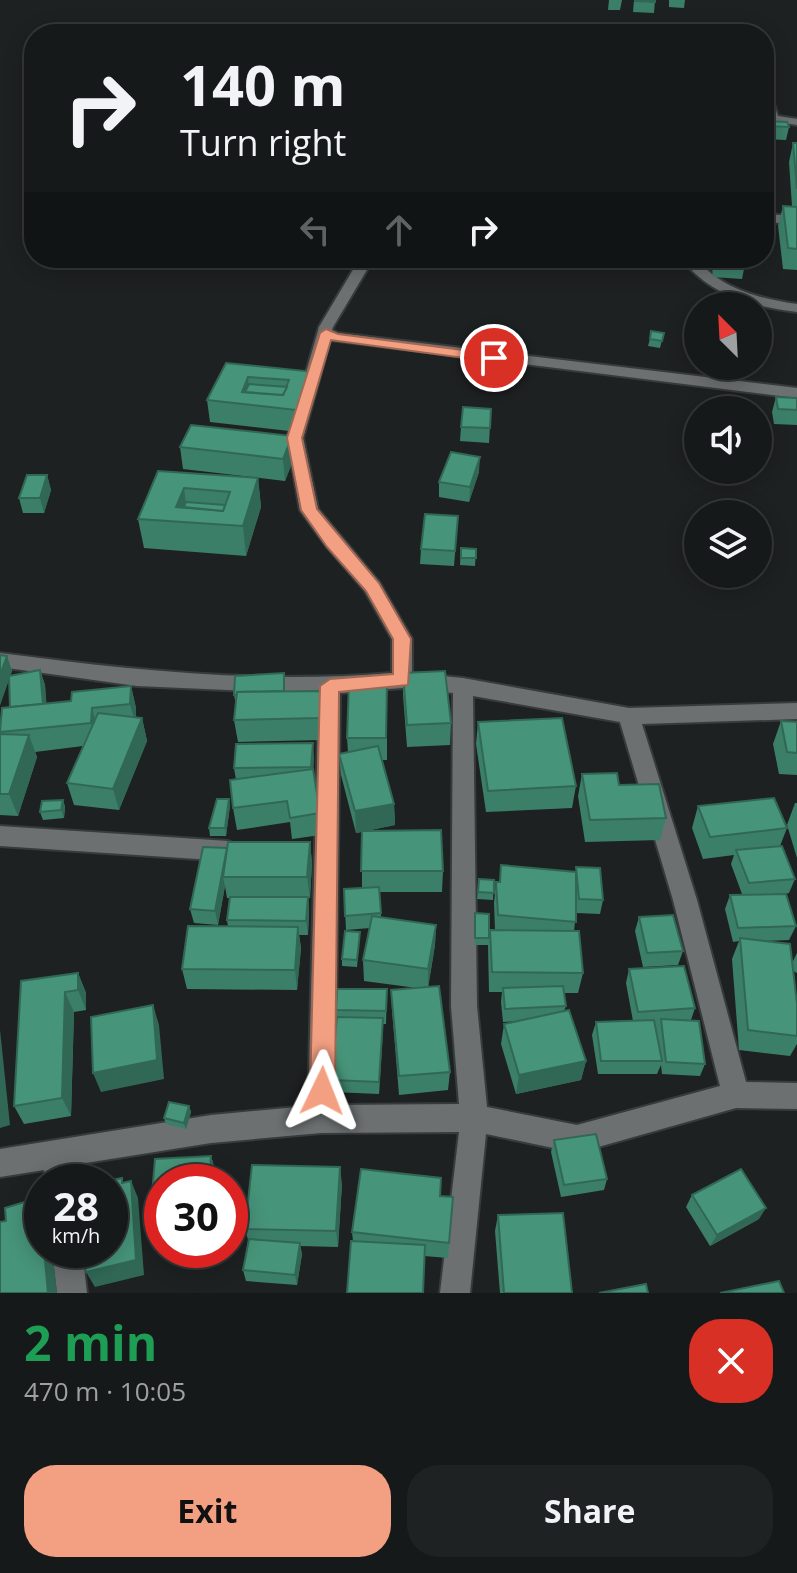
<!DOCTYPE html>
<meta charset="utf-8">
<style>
:root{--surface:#161919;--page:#1f2222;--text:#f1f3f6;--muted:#9ea0a2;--line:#353838;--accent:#f3a082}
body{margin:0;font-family:"Open Sans",sans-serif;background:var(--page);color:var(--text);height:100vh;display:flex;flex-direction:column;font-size:30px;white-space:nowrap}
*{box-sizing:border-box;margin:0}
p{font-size:26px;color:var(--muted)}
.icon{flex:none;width:44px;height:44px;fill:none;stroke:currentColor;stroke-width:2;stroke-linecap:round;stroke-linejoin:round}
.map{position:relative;height:1293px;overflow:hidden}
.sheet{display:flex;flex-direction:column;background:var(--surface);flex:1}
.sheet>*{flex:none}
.top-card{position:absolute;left:24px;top:24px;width:750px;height:244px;border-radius:32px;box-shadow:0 4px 20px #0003,0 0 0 2px var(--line);background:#161919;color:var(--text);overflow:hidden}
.needle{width:52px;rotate:336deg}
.buttons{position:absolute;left:684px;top:292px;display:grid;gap:16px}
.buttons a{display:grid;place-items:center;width:88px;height:88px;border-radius:50%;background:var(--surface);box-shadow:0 4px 20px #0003,0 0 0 2px var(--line);font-size:40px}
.speed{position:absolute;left:24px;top:1164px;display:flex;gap:16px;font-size:40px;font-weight:700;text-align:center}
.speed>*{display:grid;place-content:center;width:104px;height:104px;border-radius:50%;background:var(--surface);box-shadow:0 4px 20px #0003,0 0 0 2px var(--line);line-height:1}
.speed small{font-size:20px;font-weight:400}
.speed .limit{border:12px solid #d22;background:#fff;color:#111}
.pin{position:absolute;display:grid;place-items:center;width:68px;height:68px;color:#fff;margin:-34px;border:4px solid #fff;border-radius:50%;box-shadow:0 2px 8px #0007}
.me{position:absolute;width:88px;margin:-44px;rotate:2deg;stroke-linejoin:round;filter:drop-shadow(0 0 6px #0008)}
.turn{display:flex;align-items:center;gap:28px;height:168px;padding:0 24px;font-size:36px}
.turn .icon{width:104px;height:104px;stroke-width:2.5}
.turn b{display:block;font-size:56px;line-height:68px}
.lanes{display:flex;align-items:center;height:76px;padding:0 24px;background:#0003;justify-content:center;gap:40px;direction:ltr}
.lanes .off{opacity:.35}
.round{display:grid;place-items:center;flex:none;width:84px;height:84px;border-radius:32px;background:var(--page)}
.head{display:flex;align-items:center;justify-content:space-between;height:136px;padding:0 24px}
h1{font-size:48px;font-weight:700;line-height:60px;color:#1e9e55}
.cta{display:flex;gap:16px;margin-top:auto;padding:16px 24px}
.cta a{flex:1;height:92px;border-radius:32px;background:var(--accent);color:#111;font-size:32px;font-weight:700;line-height:92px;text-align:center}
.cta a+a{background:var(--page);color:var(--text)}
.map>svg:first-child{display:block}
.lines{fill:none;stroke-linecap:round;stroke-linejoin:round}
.minor-casing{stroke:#383b3b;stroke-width:4}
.minor{fill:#6c7070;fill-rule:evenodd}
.wall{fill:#3c7f68}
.shaded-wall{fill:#316855}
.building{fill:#469479;stroke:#316855;stroke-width:2;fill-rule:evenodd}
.route{fill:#f3a082;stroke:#9e6854;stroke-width:2}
</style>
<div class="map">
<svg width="797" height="1293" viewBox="0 0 797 1293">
<rect width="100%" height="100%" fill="#1e2121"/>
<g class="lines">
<defs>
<g id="minor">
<polygon points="764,87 769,90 778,116 797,119 797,125 764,120"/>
<polygon points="764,214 797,216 797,224 764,222"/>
<path d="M360,258H374L333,327L332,330L337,333L797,388V398L330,340L303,438L318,509L379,582L412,639V673L463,678L629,708L797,703V719L642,724L697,900L746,1082L797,1083V1109L736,1108L577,1153L486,1134L470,1293H440L459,1132L321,1133L211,1143L73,1165L74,1182H46L44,1170L0,1177V1149L211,1115L308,1106L319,694L137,686L0,667V653C130,670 260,684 392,673V639L365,591L327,547L300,510L287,438L319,327ZM402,688L453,693L451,1006L459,1104L335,1105L340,693ZM473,696L620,722L673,900L720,1086L577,1125L487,1107L477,1006Z"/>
<path d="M681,258H695C722,289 757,298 797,304V312C752,306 710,296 681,258Z"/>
<polygon points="0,826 228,841 236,844 240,851 236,858 228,861 0,846"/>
<polygon points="52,1250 82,1250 87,1293 57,1293"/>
</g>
</defs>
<use href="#minor" class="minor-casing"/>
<use href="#minor" class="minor"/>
</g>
<g class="wall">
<polygon points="609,0 622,0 620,10 608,10"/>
<polygon points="634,0 655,0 654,13 633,12"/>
<polygon points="669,0 685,0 684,8 669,7"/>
<polygon points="764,121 789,127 786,140 764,139"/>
<polygon points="793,143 797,143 797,270 783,269 778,226 783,206 792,206 789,162"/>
<polygon points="696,258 761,258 760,265 745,264 742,279 713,277 711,259"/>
<polygon points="650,339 662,340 660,348 648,346"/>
<polygon points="226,363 315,372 316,393 298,432 210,422 207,400"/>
<polygon points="776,397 797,398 797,425 774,424 772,412"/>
<polygon points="491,409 489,443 460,441 461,427"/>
<polygon points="292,436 294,458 285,481 183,469 180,447"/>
<polygon points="158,471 258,478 261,507 246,556 144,548 138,519"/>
<polygon points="479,472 469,502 439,497 439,482"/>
<polygon points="47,475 51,490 44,513 23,513 19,498"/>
<polygon points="458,516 454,566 420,564 421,549"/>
<polygon points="461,548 476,549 475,566 460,565"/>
<polygon points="0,655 7,656 12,671 10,676 40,670 45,685 46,704 71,701 72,692 131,686 136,708 136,718 142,718 147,741 119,810 74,805 67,783 83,746 35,752 37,757 18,816 0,815 0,723 2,708 10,707 9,679 0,705"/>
<polygon points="403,673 451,723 450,745 407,747 403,695"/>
<polygon points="387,684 387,760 382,760 394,804 395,825 366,831 443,871 442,892 380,892 381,917 436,925 435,945 428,987 450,1072 448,1090 399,1095 392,1010 391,990 417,988 364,981 363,960 370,928 346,930 344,889 362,888 362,832 356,833 341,775 339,754 348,752 347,738"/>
<polygon points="285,691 322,713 322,740 238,742 234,720 236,705 234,695"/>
<polygon points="781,721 797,722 797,775 779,774 773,744"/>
<polygon points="478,722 576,786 572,808 486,812 476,744"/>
<polygon points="313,743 313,771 321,835 292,839 290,822 237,830 233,808 236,780 234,768"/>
<polygon points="582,774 619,785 666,818 660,840 585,842 578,796"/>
<polygon points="229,799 230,806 226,836 210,836 209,828"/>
<polygon points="63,800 65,807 64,818 43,820 40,812"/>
<polygon points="795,803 797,803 797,858 787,825"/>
<polygon points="698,806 787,828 780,846 795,879 789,893 784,894 796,926 789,940 764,941 792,963 797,953 797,973 793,971 797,1004 797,1044 790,1056 739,1050 732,959 739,941 733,942 725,909 730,895 742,894 731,864 734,855 703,859 692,828"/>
<polygon points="310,842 312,863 310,898 308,898 309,911 308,935 299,935 301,948 297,990 187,989 182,969 228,927 227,920 230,898 227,898 225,886 218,925 194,923 190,909 227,848"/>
<polygon points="501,865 576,872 576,867 603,900 600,914 576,913 574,931 583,973 578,993 564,993 566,1006 564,1011 586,1061 581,1080 516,1094 501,1044 504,1024 517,1021 503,1022 501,1002 502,992 489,992 488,945 475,945 475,913 490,932 495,930 494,903 496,882 500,882"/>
<polygon points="479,879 494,880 493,900 477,899"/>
<polygon points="639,917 683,951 678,965 643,967 635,931"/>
<polygon points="360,932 357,967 342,966 342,959"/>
<polygon points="629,969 695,1008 691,1020 705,1064 700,1076 662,1074 661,1065 657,1074 598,1074 592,1035 596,1022 633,1021 626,983"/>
<polygon points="78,973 86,993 86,1010 74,1012 71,1116 24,1124 14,1106 21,981"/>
<polygon points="387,989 386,1024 383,1024 379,1094 332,1092 331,1080 337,1019 336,1010"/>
<polygon points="189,1106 191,1112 186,1129 166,1124 164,1118"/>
<polygon points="554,1140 607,1179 604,1190 561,1197 551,1152"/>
<polygon points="211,1156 216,1173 215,1182 162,1182 162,1244 156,1244 149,1228 155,1159"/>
<polygon points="342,1184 338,1247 300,1246 302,1254 297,1285 246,1281 243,1270 248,1240 245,1229"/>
<polygon points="692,1195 759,1219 710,1246 686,1207"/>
<polygon points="440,1196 453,1197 448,1258 424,1256 353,1241 352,1232"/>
<polygon points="498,1215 572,1293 500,1293 495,1231"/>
</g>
<g class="shaded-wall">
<polygon points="315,372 316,393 298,432 296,410"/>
<polygon points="248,377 250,398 242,392"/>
<polygon points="292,436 294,458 285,481 283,459"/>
<polygon points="480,457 479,472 469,502 470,487"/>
<polygon points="47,475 51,490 44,513 40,498"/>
<polygon points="258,478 261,507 246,556 243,526"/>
<polygon points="184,488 188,517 176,507"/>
<polygon points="7,656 12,671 0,705 0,675"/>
<polygon points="40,670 45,685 48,721 16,727"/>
<polygon points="131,686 136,708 136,726 130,704"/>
<polygon points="321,691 322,713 322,740 320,718"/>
<polygon points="92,708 98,730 98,745 91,723"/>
<polygon points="142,718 147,741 119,810 113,789"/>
<polygon points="29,735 37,757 18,816 9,794"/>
<polygon points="313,743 314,758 313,782 311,767"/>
<polygon points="229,799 230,806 226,836 225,828"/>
<polygon points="63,800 65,807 64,818 61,810"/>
<polygon points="394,804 395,825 356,833 355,811"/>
<polygon points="310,842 312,863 310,898 307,877"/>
<polygon points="227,848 223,877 225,886 218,925 215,911"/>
<polygon points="308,897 309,911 308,935 306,921"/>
<polygon points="436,925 435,945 428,989 428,969"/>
<polygon points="298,927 301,948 297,990 295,970"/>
<polygon points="78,973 86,993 86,1010 78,990"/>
<polygon points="65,992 74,1012 71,1116 62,1098"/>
<polygon points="153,1005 159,1025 164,1079 101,1092 93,1073"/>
<polygon points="383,1018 383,1031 379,1094 379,1082"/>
<polygon points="0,1030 10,1125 0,1128"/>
<polygon points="586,1061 581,1080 516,1094 519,1075"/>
<polygon points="189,1106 191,1112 186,1129 184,1123"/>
<polygon points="211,1156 216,1173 215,1182 209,1182"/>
<polygon points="340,1167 342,1184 338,1247 336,1231"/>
<polygon points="131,1181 138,1198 144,1275 95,1287 86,1272"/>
<polygon points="31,1200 40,1216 40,1210 42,1214 42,1232 32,1213"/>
<polygon points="766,1208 759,1219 710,1246 717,1235"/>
<polygon points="300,1243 302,1254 297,1285 295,1275"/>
<polygon points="44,1250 52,1250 57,1293 48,1293"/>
</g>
<g class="building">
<polygon points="635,0 655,0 655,2 635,1"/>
<polygon points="764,121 787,122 789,127 764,126"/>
<polygon points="793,143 797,143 797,189"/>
<polygon points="783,206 797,207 797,249 788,248"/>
<polygon points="651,331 664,333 662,341 650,339"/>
<path d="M226,363L315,372L296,410L207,400ZM248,377L289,380L283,395L242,392Z"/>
<polygon points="249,384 287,387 283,395 245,392"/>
<polygon points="776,397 797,398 797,410 778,409"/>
<polygon points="463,407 491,409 490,428 461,427"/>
<polygon points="191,425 292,436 283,459 180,447"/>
<polygon points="451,452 480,457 470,487 439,482"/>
<path d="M158,471L258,478L243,526L138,519ZM184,488L230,492L223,511L176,507Z"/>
<polygon points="27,475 47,475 40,498 19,498"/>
<polygon points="186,502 225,505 223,511 184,507"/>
<polygon points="425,514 458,516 455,551 421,549"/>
<polygon points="461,548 476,549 476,558 461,558"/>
<polygon points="0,655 7,656 0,675"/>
<polygon points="40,670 43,704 10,707 9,676"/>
<polygon points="445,671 451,723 407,725 403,673"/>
<polygon points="284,673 284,691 237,692 237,695 234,695 235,676"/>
<polygon points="349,684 387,684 386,738 347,738"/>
<polygon points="131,686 130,704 92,708 91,723 0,732 2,708 71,701 72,692"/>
<polygon points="321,691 320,718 234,720 237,692"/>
<polygon points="98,713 142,718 113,789 67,783"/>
<polygon points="562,718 576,786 488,791 478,722"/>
<polygon points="781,721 797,722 797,753 787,752"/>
<polygon points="0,734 29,735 9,794 0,794"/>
<polygon points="313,743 311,767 234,768 236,744"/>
<polygon points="378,746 394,804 355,811 339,754"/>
<polygon points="313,769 320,813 290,818 287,801 233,808 230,780"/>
<polygon points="617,773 619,785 659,784 666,818 590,820 582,774"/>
<polygon points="774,798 787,828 710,837 698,806"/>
<polygon points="217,799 229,799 225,828 209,828"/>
<polygon points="63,800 61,810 40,812 42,801"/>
<polygon points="441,830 443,871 361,871 362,831"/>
<polygon points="228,842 310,842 307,877 223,877"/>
<polygon points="782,846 795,879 749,883 736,850"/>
<polygon points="203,847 227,848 215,911 190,909"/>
<polygon points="501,865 576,872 576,922 498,915 496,882 500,882"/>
<polygon points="576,867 600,868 603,900 579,899"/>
<polygon points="479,879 494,880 494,893 478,892"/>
<polygon points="379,887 381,913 345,916 344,889"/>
<polygon points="786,894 796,926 738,928 730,895"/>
<polygon points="230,897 308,897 306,921 227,920"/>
<polygon points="475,913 489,914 489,938 475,938"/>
<polygon points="673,915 683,951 647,953 639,917"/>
<polygon points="372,916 436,925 428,969 363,960"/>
<polygon points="188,926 298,927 295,970 182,969"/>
<polygon points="490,930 579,931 583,973 492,972"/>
<polygon points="345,931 360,932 357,960 342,959"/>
<polygon points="740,938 790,944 797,1004 797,1036 748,1030"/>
<polygon points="684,966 695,1008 638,1012 629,969"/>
<polygon points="78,973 78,990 65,992 62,1098 14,1106 21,981"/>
<polygon points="439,986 450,1072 399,1076 391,990"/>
<polygon points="563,986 566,1006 505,1009 503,988"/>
<polygon points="337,989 387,989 386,1011 336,1010"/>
<polygon points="153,1005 157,1060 93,1073 91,1017"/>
<polygon points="569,1010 586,1061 519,1075 504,1024"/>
<polygon points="337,1017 383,1018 379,1082 331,1080"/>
<polygon points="661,1019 699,1021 705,1064 666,1062"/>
<polygon points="654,1020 662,1061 601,1061 596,1022"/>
<polygon points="169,1102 189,1106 184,1123 164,1118"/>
<polygon points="596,1134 607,1179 564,1185 554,1140"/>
<polygon points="211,1156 209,1182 162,1182 162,1227 149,1228 155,1159"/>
<polygon points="252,1165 340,1167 336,1231 245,1229"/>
<polygon points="361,1169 441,1178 440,1196 453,1197 449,1243 352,1232"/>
<polygon points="741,1169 766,1208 717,1235 692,1195"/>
<polygon points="122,1178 122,1183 131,1181 136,1260 86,1272 83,1250 110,1250 110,1182 102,1182"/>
<polygon points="31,1200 32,1213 40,1210 42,1232 42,1250 44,1250 48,1293 0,1293 0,1222 6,1221 5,1208"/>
<polygon points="563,1213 572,1293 504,1293 498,1215"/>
<polygon points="249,1239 300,1243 295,1275 243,1270"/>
<polygon points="351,1241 425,1245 423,1293 347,1293"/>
<polygon points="779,1281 784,1293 720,1293"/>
<polygon points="646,1284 648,1293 599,1293"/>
</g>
<polygon class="route" points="326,329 338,334 494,354 501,358 494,362 331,340 302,438 317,509 379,583 411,639 408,685 339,692 335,1091 331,1100 322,1104 313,1100 310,1091 320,686 330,679 393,674 393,639 366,591 327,547 301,510 287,438 320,333"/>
</svg>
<div class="buttons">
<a><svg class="needle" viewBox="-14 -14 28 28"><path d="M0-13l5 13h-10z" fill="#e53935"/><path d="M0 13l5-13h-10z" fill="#9ea0a2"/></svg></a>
<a><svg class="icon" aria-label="sound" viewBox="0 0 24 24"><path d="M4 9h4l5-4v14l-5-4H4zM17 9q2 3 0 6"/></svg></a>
<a><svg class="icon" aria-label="layers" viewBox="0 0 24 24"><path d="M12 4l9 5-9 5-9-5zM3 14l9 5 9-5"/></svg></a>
</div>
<div class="speed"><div>28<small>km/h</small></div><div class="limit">30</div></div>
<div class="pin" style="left:494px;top:358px;background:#d93025"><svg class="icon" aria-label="arrive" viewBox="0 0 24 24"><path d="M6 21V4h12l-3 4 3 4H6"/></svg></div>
<svg class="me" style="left:322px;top:1091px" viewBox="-20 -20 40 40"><path d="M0-17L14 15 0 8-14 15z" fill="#f3a082" stroke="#fff" stroke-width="4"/></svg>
<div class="top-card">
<div class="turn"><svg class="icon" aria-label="right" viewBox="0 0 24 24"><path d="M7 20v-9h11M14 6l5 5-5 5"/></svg><div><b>140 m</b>Turn right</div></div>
<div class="lanes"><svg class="icon off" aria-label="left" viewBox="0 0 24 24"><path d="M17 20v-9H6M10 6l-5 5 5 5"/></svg><svg class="icon off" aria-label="ahead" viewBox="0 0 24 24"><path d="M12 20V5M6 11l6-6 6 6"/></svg><svg class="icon" aria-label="right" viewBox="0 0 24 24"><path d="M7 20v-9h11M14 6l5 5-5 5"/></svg></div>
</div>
</div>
<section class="sheet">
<div class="head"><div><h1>2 min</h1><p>470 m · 10:05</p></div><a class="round" style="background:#d93025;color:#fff"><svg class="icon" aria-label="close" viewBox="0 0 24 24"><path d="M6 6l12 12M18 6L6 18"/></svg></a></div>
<div class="cta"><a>Exit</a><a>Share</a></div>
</section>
